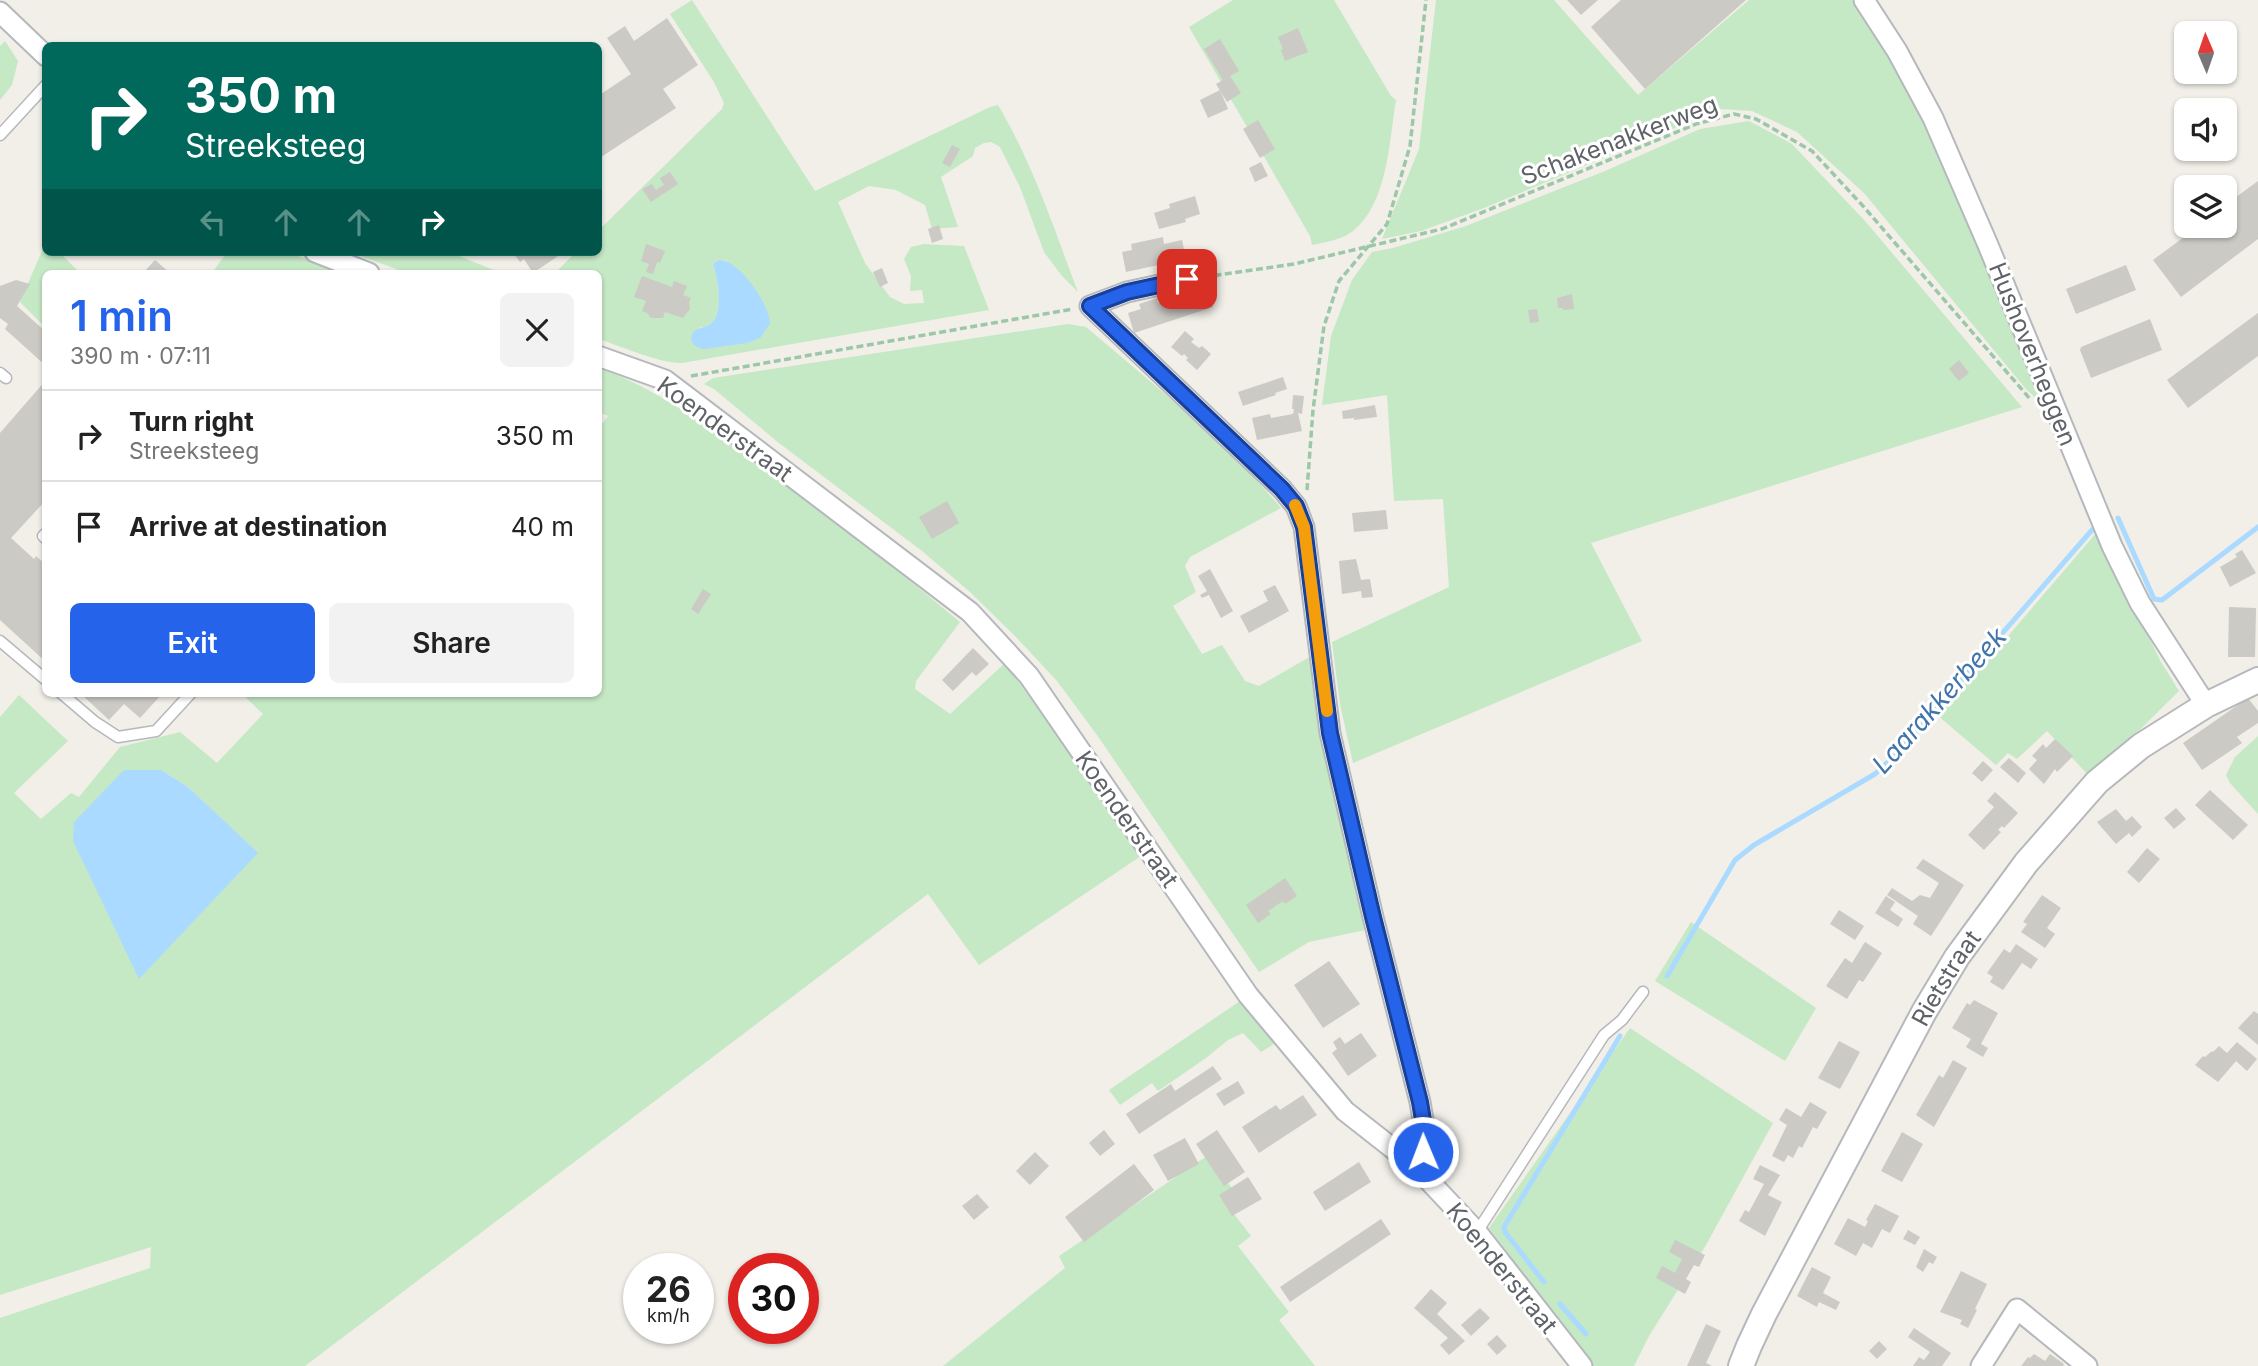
<!DOCTYPE html>
<meta charset="utf-8">
<style>
:root{--surface:#fff;--page:#f2f2f2;--text:#222;--muted:#767676;--line:#e0e0e0;--accent:#2563eb}
body{margin:0;font-family:Inter,sans-serif;background:var(--page);color:var(--text);height:100vh;display:flex;flex-direction:column;font-size:26px;white-space:nowrap}
*{box-sizing:border-box;margin:0}
p{font-size:23px;color:var(--muted)}
.icon{flex:none;width:38px;height:38px;fill:none;stroke:currentColor;stroke-width:2;stroke-linecap:round;stroke-linejoin:round}
.map{position:relative;flex:1;overflow:hidden}
.panel{position:absolute;left:42px;top:270px;width:560px;height:427px;display:flex;flex-direction:column;background:var(--surface);border-radius:10px;box-shadow:0 2px 5px #0004}
.panel>*{flex:none}
.banner{position:absolute;left:42px;top:42px;width:560px;height:214px;border-radius:10px;box-shadow:0 2px 5px #0004;background:#00695c;color:#fff;overflow:hidden}
.needle{width:46px;rotate:358deg}
.tools{position:absolute;left:2174px;top:21px;display:grid;gap:14px}
.tools a{display:grid;place-items:center;width:63px;height:63px;border-radius:10px;background:var(--surface);box-shadow:0 2px 5px #0004;font-size:35px}
.speed{position:absolute;left:623px;top:1253px;display:flex;gap:14px;font-size:35px;font-weight:700;text-align:center}
.speed>*{display:grid;place-content:center;width:91px;height:91px;border-radius:50%;background:var(--surface);box-shadow:0 2px 5px #0004;line-height:1}
.speed small{font-size:18px;font-weight:400}
.speed .limit{border:10px solid #d22;background:#fff;color:#111}
.pin{position:absolute;display:grid;place-items:center;width:60px;height:60px;color:#fff;margin:-30px;border-radius:14px;box-shadow:0 4px 10px #0006}
.me{position:absolute;width:77px;margin:-38px;rotate:359deg;stroke-linejoin:round;filter:drop-shadow(0 0 5px #0008)}
.turn{display:flex;align-items:center;gap:24px;height:147px;padding:0 28px;font-size:32px}
.turn .icon{width:91px;height:91px;stroke-width:2.5}
.turn b{display:block;font-size:49px;line-height:60px}
.lanes{display:flex;align-items:center;height:66px;padding:0 28px;background:#0003;justify-content:center;gap:35px;direction:ltr}
.lanes .off{opacity:.35}
.round{display:grid;place-items:center;flex:none;width:74px;height:74px;border-radius:10px;background:var(--page)}
.head{display:flex;align-items:center;justify-content:space-between;height:119px;padding:0 28px}
h1{font-size:42px;font-weight:600;line-height:52px;color:var(--accent)}
.action{display:flex;gap:14px;margin-top:auto;padding:14px 28px}
.action a{flex:1;height:80px;border-radius:10px;background:var(--accent);color:#fff;font-size:28px;font-weight:600;line-height:80px;text-align:center}
.action a+a{background:var(--page);color:var(--text)}
ul{padding:0;list-style:none}
li{display:flex;align-items:center;gap:21px;height:91px;padding:0 28px;border-top:2px solid var(--line)}
li div{flex:1}
li b{display:block;font-size:26px}
li em{font-style:normal}
.map>svg:first-child{display:block}
.green{fill:#c5e8c5;fill-rule:evenodd}
.water{fill:#aadaff}
.lines{fill:none;stroke-linecap:round;stroke-linejoin:round}
.stream{stroke:#aadaff;stroke-width:5}
.building{fill:#cccac5}
.service-casing{stroke:#b5b8bc;stroke-width:13}
.minor-casing{stroke:#b5b8bc;stroke-width:23}
.tertiary-casing{stroke:#b5b8bc;stroke-width:28}
.path{stroke:#9cc7a9;stroke-width:3.5;stroke-dasharray:7 3.5;stroke-linecap:butt}
.service{stroke:#fff;stroke-width:10}
.minor{stroke:#fff;stroke-width:19}
.tertiary{stroke:#fff;stroke-width:24}
.route-casing{stroke:#184099;stroke-width:18}
.route{stroke:#2563eb;stroke-width:12}
.slow{stroke:#f59e0b;stroke-width:12}
.labels{text-anchor:middle;dominant-baseline:central;stroke-width:6;stroke-linejoin:round;paint-order:stroke}
.street-label{font-size:24px;fill:#5f6368;stroke:#fff}
.water-label{font-size:26px;font-style:italic;fill:#4174aa;stroke:#fff}
</style>
<div class="map">
<svg width="2258" height="1366" viewBox="0 0 2258 1366">
<rect width="100%" height="100%" fill="#f1efe8"/>
<g class="green">
<path d="M692,0L815,191L990,107L998,105C1033,164 1054,229 1078,292L1062,276L1044,252L1020,187L1000,147L991,142L984,143L975,148L973,156L941,177L958,227L932,229L925,205L896,190L869,186L838,202L865,263L890,297L904,304L924,303L922,290L910,291L911,276L904,259L911,247L924,244L964,246L989,310L682,363C658,363 623,347 599,339L598,273H555L576,252H598L599,230L722,109L724,103L714,82L670,14ZM720,260L727,261L747,343L698,328C702,327 706,327 709,325C725,315 718,279 713,265L715,262Z"/>
<path d="M1233,0H1334L1391,96L1396,100C1389,141 1388,203 1353,231C1342,240 1325,242 1312,245L1310,236L1189,27Z"/>
<path d="M1436,0H1554L1638,95L1749,0H1852C1937,121 1987,262 2044,397L2038,400L2026,389L1864,193L1797,132L1752,111L1720,109L1484,208L1421,231L1382,239L1419,149Z"/>
<polygon points="5,41 18,61 12,85 0,100 0,46"/>
<polygon points="1749,121 1792,144 1866,222 2022,407 1591,543 1642,641 1353,763 1340,704 1332,642 1449,587 1443,499 1394,501 1387,395 1322,405 1331,336 1352,280 1372,252 1393,248 1466,226 1605,171 1700,129"/>
<polygon points="45,244 46,252 59,252 80,273 46,273 43,317 45,327 20,302"/>
<polygon points="227,252 288,252 340,273 212,273"/>
<polygon points="350,252 449,252 501,273 407,273"/>
<path d="M1068,324L1086,327C1154,385 1224,440 1281,508L1190,557L1185,566L1196,592L1173,606L1202,654L1222,645L1245,681L1259,686L1313,655L1370,929L1309,942L1259,972L1097,735L1057,681L1016,637L970,592L922,551L779,443L714,389L704,384L713,378Z"/>
<path d="M599,368C664,392 707,427 762,467C830,517 896,569 960,622L916,681L915,689L950,714L1005,663L1144,854L979,965L928,894L305,1366H0V1318L150,1268L151,1247L0,1295V717L19,695L68,741L14,793L41,819L71,793L79,797L120,747L180,732L217,763L263,714L241,693H598V429L608,416L599,412ZM124,770H161L188,787L257,853Z"/>
<polygon points="2097,532 2161,662 2179,691 2091,778 2047,731 2017,759 2008,753 1996,765 1937,715 1991,656"/>
<polygon points="2258,736 2258,814 2230,783 2226,775 2235,757"/>
<polygon points="1691,922 1816,1008 1785,1061 1655,981"/>
<polygon points="1246,997 1277,1042 1261,1052 1243,1033 1228,1040 1206,1058 1158,1091 1152,1083 1120,1105 1109,1090"/>
<polygon points="1630,1028 1773,1123 1706,1245 1649,1336 1634,1366 1593,1366 1489,1228"/>
<polygon points="1207,1156 1232,1188 1220,1196 1251,1236 1238,1246 1289,1312 1279,1320 1315,1366 943,1366 1065,1268 1059,1256"/>
</g>
<g class="water">
<path d="M720,260C740,261 770,305 770,324L760,338L747,343L704,349C694,347 688,342 693,332C698,328 703,328 709,325C725,315 718,279 713,265L715,262Z"/>
<polygon points="124,770 161,770 188,787 258,853 139,979 73,841 74,822"/>
</g>
<g class="lines">
<g class="stream">
<polyline points="2118,518 2154,599 2162,600 2258,527"/>
<polyline points="1667,976 1735,860 1754,845 1875,774 1900,751 2092,530"/>
<polyline points="1544,1282 1505,1232 1504,1227 1620,1036"/>
<polyline points="1560,1304 1586,1334"/>
</g>
</g>
<g class="building">
<polygon points="1567,0 1598,0 1581,15"/>
<polygon points="1621,0 1746,0 1645,89 1591,27"/>
<polygon points="667,18 698,65 663,89 676,108 598,159 598,96 631,74 607,38 625,26 634,41"/>
<polygon points="1298,28 1308,52 1285,61 1281,50 1283,49 1278,37"/>
<polygon points="1220,39 1239,71 1230,76 1241,93 1227,102 1216,84 1223,80 1204,49"/>
<polygon points="1220,90 1228,109 1208,118 1200,100"/>
<polygon points="1258,120 1275,149 1260,158 1243,129"/>
<polygon points="952,145 960,149 950,167 942,163"/>
<polygon points="1261,162 1268,176 1255,182 1249,168"/>
<polygon points="670,172 678,184 651,202 642,189 652,184 656,190 664,185 660,178"/>
<polygon points="2258,181 2258,239 2181,297 2153,260 2199,226 2224,226 2224,206"/>
<polygon points="1195,196 1200,214 1185,219 1186,222 1159,229 1154,213 1170,208 1169,204"/>
<polygon points="939,225 943,239 932,243 928,229"/>
<polygon points="1163,237 1164,244 1182,240 1186,259 1126,272 1122,252 1132,250 1131,244"/>
<polygon points="646,244 665,251 660,263 657,262 653,274 646,272 649,264 641,261"/>
<polygon points="518,252 564,252 533,273 524,259 520,262 514,254"/>
<polygon points="155,260 170,273 143,273"/>
<polygon points="2126,265 2136,290 2076,314 2066,289"/>
<polygon points="882,268 888,283 880,287 873,272"/>
<polygon points="642,276 672,287 674,281 687,286 683,295 691,298 689,302 690,309 683,318 665,312 663,318 651,318 647,313 642,311 646,301 634,297"/>
<polygon points="16,280 30,284 17,306 46,332 46,366 5,329 8,324 0,318 0,286"/>
<polygon points="1195,292 1197,298 1203,297 1206,304 1212,303 1213,307 1134,333 1128,313 1141,309 1139,304 1157,298 1158,303"/>
<polygon points="1572,294 1574,309 1563,310 1563,308 1558,308 1557,298"/>
<polygon points="1537,309 1539,322 1530,323 1528,310"/>
<polygon points="2258,313 2258,356 2188,408 2167,380"/>
<polygon points="2150,319 2162,350 2091,378 2080,350 2081,347"/>
<polygon points="1185,331 1194,339 1191,342 1199,348 1202,346 1211,354 1197,370 1186,360 1188,358 1184,354 1182,356 1171,347"/>
<polygon points="1959,360 1969,373 1959,381 1949,369"/>
<polygon points="1283,377 1287,389 1275,393 1276,395 1243,406 1238,392"/>
<polygon points="46,380 46,500 11,538 34,559 36,556 46,565 46,662 0,620 0,433"/>
<polygon points="1293,395 1304,396 1302,414 1298,413 1302,431 1257,440 1252,418 1270,414 1271,418 1293,414 1294,409 1292,409"/>
<polygon points="1375,405 1377,417 1354,420 1354,418 1343,419 1342,411"/>
<polygon points="947,501 959,523 932,539 919,517"/>
<polygon points="1386,510 1388,529 1354,532 1352,513"/>
<polygon points="2242,550 2256,573 2230,587 2220,567 2237,557 2235,554"/>
<polygon points="1356,559 1361,580 1370,579 1373,597 1362,598 1361,591 1342,594 1339,561"/>
<polygon points="1210,569 1233,611 1221,618 1209,595 1202,598 1200,595 1207,591 1198,576"/>
<polygon points="1275,585 1289,611 1249,633 1240,616 1268,601 1263,591"/>
<polygon points="703,589 711,594 698,614 691,609"/>
<polygon points="2229,607 2256,608 2255,657 2228,657"/>
<polygon points="973,648 989,664 976,676 972,672 953,691 942,680"/>
<polygon points="80,693 160,693 162,694 140,718 124,704 109,720"/>
<polygon points="2248,698 2258,711 2258,723 2237,737 2242,743 2202,770 2183,743"/>
<polygon points="2055,739 2073,756 2057,772 2055,769 2044,784 2029,769 2037,760 2032,756 2043,744 2046,748"/>
<polygon points="2009,758 2026,773 2018,783 2000,767"/>
<polygon points="1983,761 1993,770 1982,782 1972,773"/>
<polygon points="2210,790 2248,825 2233,840 2195,805"/>
<polygon points="1995,792 2018,813 2004,828 2002,826 1998,830 2001,832 1984,850 1968,835 1994,807 1987,801"/>
<polygon points="2176,808 2186,819 2174,829 2164,818"/>
<polygon points="2116,809 2126,821 2132,816 2142,827 2132,837 2129,833 2116,844 2097,822"/>
<polygon points="2147,848 2160,859 2139,883 2127,872"/>
<polygon points="1923,859 1964,885 1931,936 1913,924 1918,916 1887,895 1892,888 1912,901 1920,895 1930,898 1939,883 1916,868"/>
<polygon points="1285,878 1297,896 1285,904 1283,901 1268,911 1271,914 1258,923 1246,905"/>
<polygon points="2042,895 2061,908 2047,928 2055,934 2045,948 2021,932 2027,924 2023,922"/>
<polygon points="1886,896 1895,902 1890,910 1903,919 1898,927 1875,913"/>
<polygon points="1839,910 1864,926 1855,940 1830,924"/>
<polygon points="1865,942 1882,953 1863,982 1859,980 1847,999 1826,986 1845,958 1852,963"/>
<polygon points="2016,944 2038,959 2031,969 2022,963 2003,990 1990,982 1993,977 1987,973 2004,949 2010,953"/>
<polygon points="1329,961 1360,1004 1323,1028 1294,985"/>
<polygon points="1974,1000 1998,1013 1981,1044 1988,1048 1983,1057 1966,1047 1971,1039 1952,1028 1967,1003 1970,1005"/>
<polygon points="2254,1011 2258,1014 2258,1045 2238,1028"/>
<polygon points="1361,1033 1377,1056 1348,1076 1332,1053 1337,1049 1333,1042 1340,1037 1345,1044"/>
<polygon points="1839,1041 1860,1052 1840,1089 1818,1078"/>
<polygon points="2237,1042 2257,1059 2247,1071 2236,1061 2218,1082 2195,1065 2203,1056 2205,1057 2212,1051 2213,1052 2219,1046 2227,1053"/>
<polygon points="1953,1060 1967,1068 1934,1127 1916,1115 1939,1075 1943,1078"/>
<polygon points="1213,1066 1222,1079 1139,1134 1126,1114 1171,1084 1175,1091"/>
<polygon points="1238,1081 1245,1093 1224,1106 1216,1094"/>
<polygon points="1303,1095 1317,1115 1259,1153 1242,1127 1276,1105 1280,1110"/>
<polygon points="1810,1102 1827,1112 1817,1129 1813,1127 1802,1148 1799,1146 1793,1158 1788,1155 1784,1162 1772,1156 1787,1125 1779,1120 1786,1108 1801,1117"/>
<polygon points="1104,1130 1115,1144 1100,1156 1089,1143"/>
<polygon points="1217,1130 1245,1172 1224,1186 1196,1144"/>
<polygon points="1902,1132 1923,1144 1902,1182 1881,1171"/>
<polygon points="1185,1138 1199,1164 1168,1181 1153,1155"/>
<polygon points="1035,1152 1049,1166 1030,1185 1016,1171"/>
<polygon points="1359,1162 1371,1182 1325,1211 1313,1192"/>
<polygon points="1134,1164 1154,1190 1084,1242 1065,1217"/>
<polygon points="1760,1165 1780,1175 1768,1195 1782,1202 1765,1236 1739,1221 1745,1210 1749,1212 1764,1184 1753,1179"/>
<polygon points="1248,1177 1262,1199 1232,1216 1219,1195"/>
<polygon points="977,1194 989,1207 974,1220 962,1206"/>
<polygon points="1875,1204 1899,1216 1890,1233 1882,1229 1872,1248 1863,1243 1856,1256 1834,1244 1848,1218 1865,1227 1868,1221 1866,1220"/>
<polygon points="1381,1219 1391,1234 1290,1302 1280,1287"/>
<polygon points="1908,1230 1920,1237 1915,1245 1903,1239"/>
<polygon points="1675,1240 1705,1255 1699,1267 1694,1265 1686,1279 1691,1282 1685,1294 1656,1278 1662,1266 1675,1273 1682,1259 1669,1252"/>
<polygon points="1924,1249 1937,1257 1933,1264 1929,1262 1923,1272 1916,1267"/>
<polygon points="1812,1267 1831,1277 1823,1293 1840,1302 1836,1310 1819,1302 1817,1307 1797,1296"/>
<polygon points="1961,1271 1987,1284 1975,1309 1977,1310 1968,1328 1960,1324 1962,1320 1940,1312"/>
<polygon points="1431,1289 1447,1303 1437,1314 1465,1341 1449,1355 1440,1345 1448,1338 1414,1308"/>
<polygon points="1480,1308 1490,1318 1471,1336 1461,1325"/>
<polygon points="1706,1324 1721,1331 1706,1363 1712,1366 1687,1366"/>
<polygon points="1914,1328 1951,1353 1942,1366 1913,1366 1919,1357 1924,1360 1930,1352 1908,1337"/>
<polygon points="1497,1335 1507,1346 1497,1355 1487,1344"/>
<polygon points="1879,1341 1887,1349 1877,1359 1869,1351"/>
<polygon points="2034,1354 2045,1361 2050,1354 2064,1364 2063,1366 2021,1366 2028,1357 2030,1358"/>
</g>
<g class="lines">
<defs>
<g id="service">
<polyline points="0,135 46,85"/>
<polyline points="0,373 6,378"/>
<polyline points="46,533 43,536 46,539"/>
<polyline points="0,641 46,680"/>
<polyline points="61,693 95,722 118,737 156,731 191,693"/>
<polyline points="1477,1232 1604,1035 1622,1020 1643,992"/>
</g>
<g id="minor">
<polyline points="1864,0 1897,51 1933,118 1988,245 2112,546 2140,603 2206,705"/>
<polyline points="0,12 46,56"/>
<polyline points="315,252 369,273"/>
<polyline points="1187,279 1127,292 1090,306 1282,489 1296,506 1304,527 1330,733 1373,917 1420,1102 1426,1138 1423,1152 1415,1166"/>
<polyline points="598,356 665,380 970,612 1029,676 1248,995 1345,1111 1415,1166 1477,1232 1582,1366"/>
<polyline points="1981,1366 2017,1309 2087,1366"/>
</g>
<g id="tertiary">
<path id="s1" d="M1741,1366L1749,1346L1764,1314L1924,1012L1957,957L2026,863L2097,782L2141,746L2206,705L2258,680"/>
</g>
</defs>
<use href="#service" class="service-casing"/>
<use href="#minor" class="minor-casing"/>
<use href="#tertiary" class="tertiary-casing"/>
<g class="path">
<polyline points="1204,277 1294,264 1442,229 1696,124 1734,114 1756,119 1812,151 1863,206 2031,400"/>
<polyline points="691,376 1073,309"/>
<polyline points="1307,490 1313,410 1324,326 1339,281 1387,224 1410,146 1426,0"/>
</g>
<use href="#service" class="service"/>
<use href="#minor" class="minor"/>
<use href="#tertiary" class="tertiary"/>
</g>
<g class="lines">
<defs>
<polyline id="route" points="1187,279 1127,292 1090,306 1282,489 1296,506 1304,527 1330,733 1373,917 1420,1102 1426,1138 1423,1152"/>
</defs>
<use href="#route" class="route-casing"/>
<use href="#route" class="route"/>
<polyline class="slow" points="1295,505 1304,527 1327,711"/>
</g>
<g class="labels">
<g class="street-label">
<text transform="translate(1619 140) rotate(-21)">Schakenakkerweg</text>
<text transform="translate(2033 354) rotate(68)">Hushoverheggen</text>
<text transform="translate(725 429) rotate(36)">Koenderstraat</text>
<text transform="translate(1127 819) rotate(55)">Koenderstraat</text>
<text stroke="none"><textPath href="#s1" startOffset="439">Rietstraat</textPath></text>
<text transform="translate(1502 1268) rotate(51)">Koenderstraat</text>
</g>
<g class="water-label">
<text transform="translate(1939 700) rotate(-48)">Laarakkerbeek</text>
</g>
</g>
</svg>
<div class="tools">
<a><svg class="needle" viewBox="-14 -14 28 28"><path d="M0-13l5 13h-10z" fill="#e53935"/><path d="M0 13l5-13h-10z" fill="#767676"/></svg></a>
<a><svg class="icon" aria-label="sound" viewBox="0 0 24 24"><path d="M4 9h4l5-4v14l-5-4H4zM17 9q2 3 0 6"/></svg></a>
<a><svg class="icon" aria-label="layers" viewBox="0 0 24 24"><path d="M12 4l9 5-9 5-9-5zM3 14l9 5 9-5"/></svg></a>
</div>
<div class="speed"><div>26<small>km/h</small></div><div class="limit">30</div></div>
<div class="pin" style="left:1187px;top:279px;background:#d93025"><svg class="icon" aria-label="arrive" viewBox="0 0 24 24"><path d="M6 21V4h12l-3 4 3 4H6"/></svg></div>
<svg class="me" style="left:1423px;top:1152px" viewBox="-20 -20 40 40"><circle r="17" fill="#2563eb" stroke="#fff" stroke-width="3"/><path d="M0-11L8 9 0 5-8 9z" fill="#fff"/></svg>
<div class="banner">
<div class="turn"><svg class="icon" aria-label="right" viewBox="0 0 24 24"><path d="M7 20v-9h11M14 6l5 5-5 5"/></svg><div><b>350 m</b>Streeksteeg</div></div>
<div class="lanes"><svg class="icon off" aria-label="left" viewBox="0 0 24 24"><path d="M17 20v-9H6M10 6l-5 5 5 5"/></svg><svg class="icon off" aria-label="ahead" viewBox="0 0 24 24"><path d="M12 20V5M6 11l6-6 6 6"/></svg><svg class="icon off" aria-label="ahead" viewBox="0 0 24 24"><path d="M12 20V5M6 11l6-6 6 6"/></svg><svg class="icon" aria-label="right" viewBox="0 0 24 24"><path d="M7 20v-9h11M14 6l5 5-5 5"/></svg></div>
</div>
<section class="panel">
<div class="head"><div><h1>1 min</h1><p>390 m · 07:11</p></div><a class="round"><svg class="icon" aria-label="close" viewBox="0 0 24 24"><path d="M6 6l12 12M18 6L6 18"/></svg></a></div>
<ul>
<li><svg class="icon" aria-label="right" viewBox="0 0 24 24"><path d="M7 20v-9h11M14 6l5 5-5 5"/></svg><div><b>Turn right</b><p>Streeksteeg</p></div><em>350 m</em></li>
<li><svg class="icon" aria-label="arrive" viewBox="0 0 24 24"><path d="M6 21V4h12l-3 4 3 4H6"/></svg><div><b>Arrive at destination</b></div><em>40 m</em></li>
</ul>
<div class="action"><a>Exit</a><a>Share</a></div>
</section>
</div>
